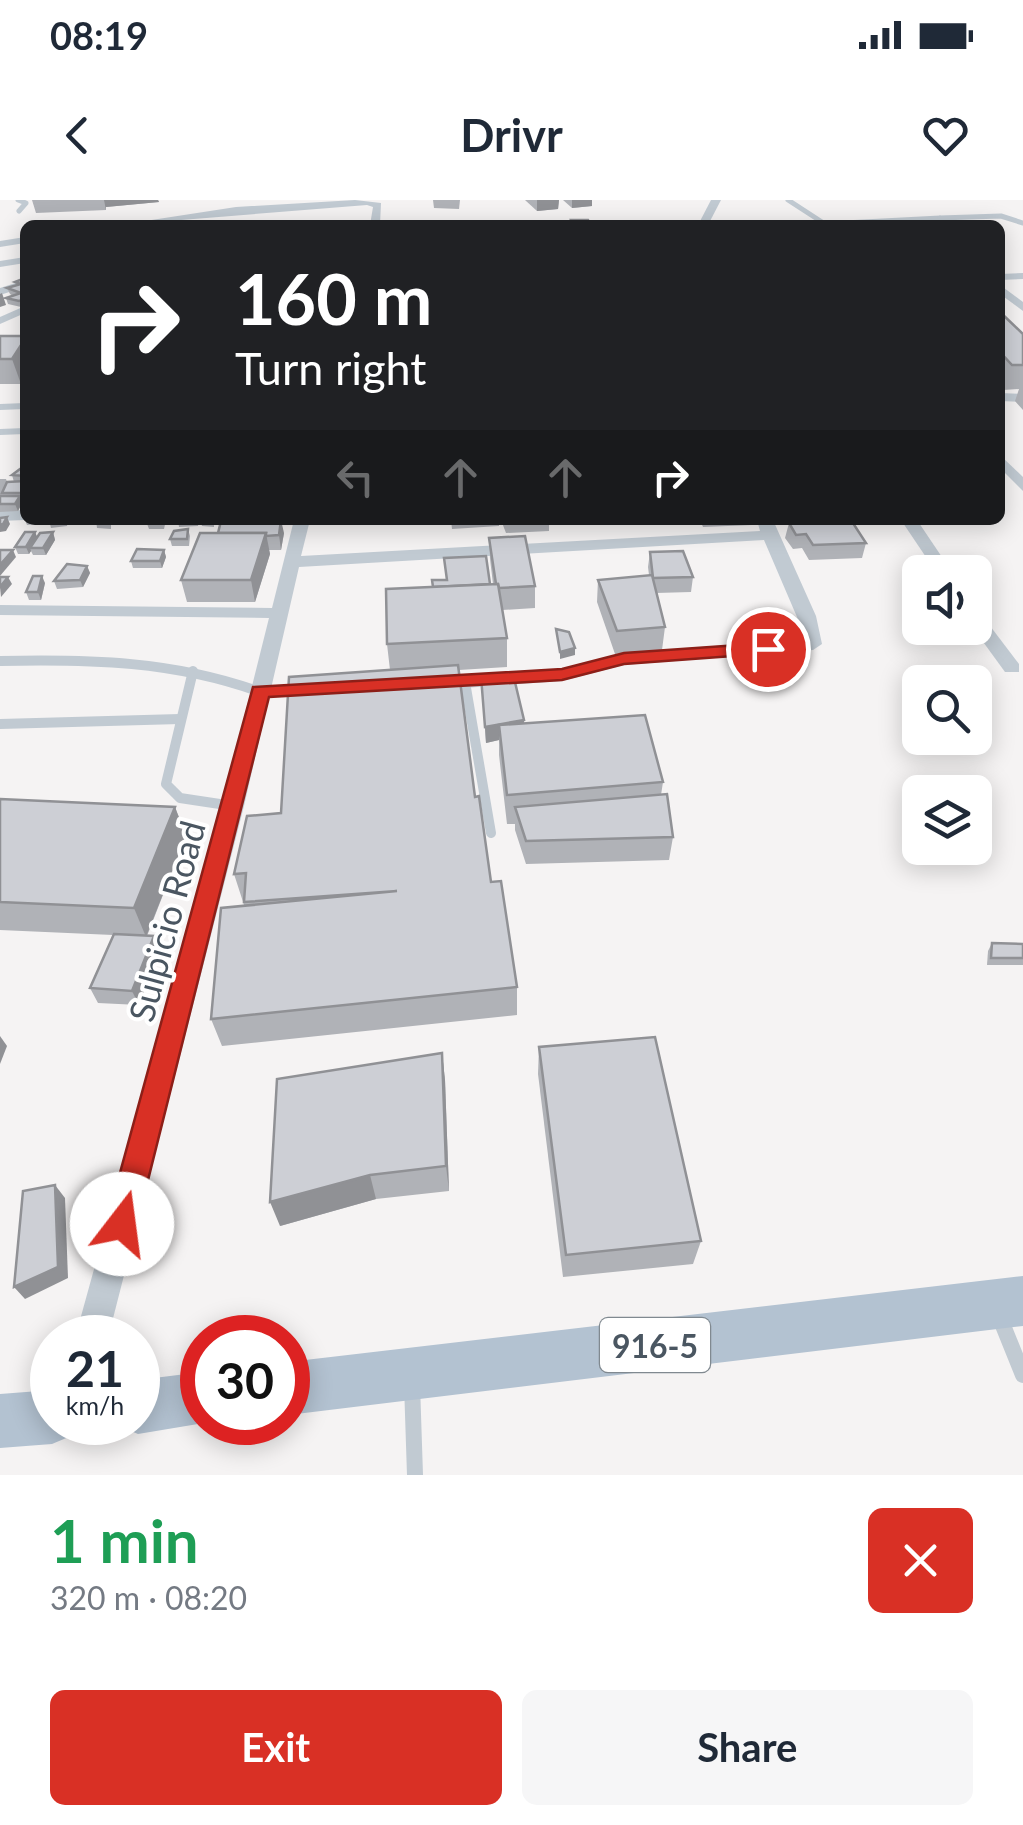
<!DOCTYPE html>
<meta charset="utf-8">
<style>
:root{--surface:#fff;--page:#f6f6f7;--text:#1f2937;--muted:#747a83;--accent:#d93025}
body{margin:0;font-family:Lato,sans-serif;background:var(--page);color:var(--text);height:100vh;display:flex;flex-direction:column;font-size:38px;white-space:nowrap}
*{box-sizing:border-box;margin:0}
p{font-size:32px;color:var(--muted)}
.icon{flex:none;width:55px;height:55px;fill:none;stroke:currentColor;stroke-width:2;stroke-linecap:round;stroke-linejoin:round}
.map{position:relative;height:1275px;overflow:hidden}
.drawer{display:flex;flex-direction:column;background:var(--surface);flex:1}
.drawer>*{flex:none}
.guide{position:absolute;left:20px;top:20px;width:985px;height:305px;border-radius:15px;box-shadow:0 5px 25px #0003;background:#202124;color:#fff;overflow:hidden}
.fabs{position:absolute;left:902px;top:355px;display:grid;gap:20px}
.fabs a{display:grid;place-items:center;width:90px;height:90px;border-radius:15px;background:var(--surface);box-shadow:0 5px 25px #0003;font-size:50px}
.speed{position:absolute;left:30px;top:1115px;display:flex;gap:20px;font-size:50px;font-weight:700;text-align:center}
.speed>*{display:grid;place-content:center;width:130px;height:130px;border-radius:50%;background:var(--surface);box-shadow:0 5px 25px #0003;line-height:1}
.speed small{font-size:25px;font-weight:400}
.speed .limit{border:15px solid #d22;background:#fff;color:#111}
.pin{position:absolute;display:grid;place-items:center;width:85px;height:85px;color:#fff;margin:-42px;border:5px solid #fff;border-radius:50%;box-shadow:0 2px 10px #0007}
.me{position:absolute;width:110px;margin:-55px;rotate:15deg;stroke-linejoin:round;filter:drop-shadow(0 0 8px #0008)}
.turn{display:flex;align-items:center;gap:35px;height:210px;padding:0 50px;font-size:45px}
.turn .icon{width:130px;height:130px;stroke-width:2.5}
.turn b{display:block;font-size:70px;line-height:85px}
.lanes{display:flex;align-items:center;height:95px;padding:0 50px;background:#0003;justify-content:center;gap:50px;direction:ltr}
.lanes .off{opacity:.35}
.round{display:grid;place-items:center;flex:none;width:105px;height:105px;border-radius:15px;background:var(--page)}
.overview{display:flex;align-items:center;justify-content:space-between;height:170px;padding:0 50px}
h1{font-size:60px;font-weight:700;line-height:75px;color:#1e9e55}
.button{display:flex;gap:20px;margin-top:auto;padding:20px 50px}
.button a{flex:1;height:115px;border-radius:15px;background:var(--accent);color:#fff;font-size:40px;font-weight:700;line-height:115px;text-align:center}
.button a+a{background:var(--page);color:var(--text)}
.status{display:flex;justify-content:space-between;align-items:center;height:70px;padding:0 50px;background:var(--surface);direction:ltr}
.status svg{height:28px;fill:currentColor}
header{display:flex;justify-content:space-between;align-items:center;height:130px;padding:0 50px;background:var(--surface);font-size:45px;font-weight:700}
.map>svg:first-child{display:block}
.lines{fill:none;stroke-linecap:round;stroke-linejoin:round}
.service-far3{stroke:#c1cad2;stroke-width:5}
.service-far2{stroke:#c1cad2;stroke-width:6}
.service-far1{stroke:#c1cad2;stroke-width:10}
.service{stroke:#c1cad2;stroke-width:16}
.minor{fill:#c1cad2;fill-rule:evenodd}
.primary{fill:#b3c2d1;fill-rule:evenodd}
.wall{fill:#b0b2b7}
.shaded-wall{fill:#909195}
.building{fill:#cdcfd5;stroke:#909195;stroke-width:2.5}
.route{fill:#d93025;stroke:#8d1f18;stroke-width:2.5}
.labels{text-anchor:middle;dominant-baseline:central;stroke-width:8;stroke-linejoin:round;paint-order:stroke}
.shield{fill:#fff;stroke:#808990;stroke-width:2.5}
.shield-label{font-size:32px;font-weight:bold;fill:#4a5661}
.street-label{font-size:35px;fill:#4a5661;stroke:#fff}
</style>
<div class="status"><b>08:19</b><svg viewBox="0 0 49 12"><path d="M0 12V9h3v3zM5 12V6h3v6zM10 12V3h3v9zM15 12V0h3v12zM26 1h20v11H26zM47 4h2v5h-2z"/></svg></div>
<header><svg class="icon" aria-label="back" viewBox="0 0 24 24"><path d="M15 5l-7 7 7 7"/></svg>Drivr<svg class="icon" aria-label="heart" viewBox="0 0 24 24"><path d="M12 20l-8-8c-3-5 5-10 8-4 3-6 11-1 8 4z"/></svg></header>
<div class="map">
<svg width="1023" height="1275" viewBox="0 0 1023 1275">
<rect width="100%" height="100%" fill="#f5f3f3"/>
<g class="lines">
<g class="service-far3">
<polyline points="18,0 26,3 19,11"/>
<polyline points="788,0 825,24 940,18 950,25"/>
<polyline points="940,18 1001,16 1023,23"/>
</g>
<g class="service-far2">
<polyline points="0,207 25,206"/>
<polyline points="0,232 25,231"/>
</g>
<g class="service-far1">
<path d="M0,461C90,459 175,461 260,492"/>
<polyline points="193,471 166,584 180,598 233,606"/>
<polyline points="465,482 491,633"/>
<polyline points="0,524 180,519"/>
</g>
<g class="service">
<polyline points="1000,1118 1023,1175"/>
<polyline points="412,1184 415,1275"/>
</g>
<g class="minor">
<polygon points="355,0 381,3 380,25 370,25 373,7 367,5 119,25 236,7"/>
<polygon points="711,0 721,0 708,25 698,25"/>
<polygon points="25,37 25,43 0,47 0,41"/>
<polygon points="25,57 25,63 0,67 0,61"/>
<polygon points="1023,73 1023,79 1000,80 1000,74"/>
<polygon points="25,80 25,87 0,95 0,88"/>
<polygon points="1000,85 1023,102 1023,111 1000,94"/>
<polygon points="25,106 25,113 0,124 0,117"/>
<polygon points="1000,193 1023,194 1023,202 1000,201"/>
<polygon points="1000,255 1023,277 1023,291 1000,268"/>
<polygon points="25,310 25,320 0,321 0,311"/>
<polygon points="294,320 310,320 301,356 760,331 757,320 773,320 816,416 822,444 813,450 624,465 562,481 434,490 427,488 424,484 427,480 562,469 624,453 803,439 803,431 764,340 299,367 244,606 108,1138 75,1138 222,606 269,418 0,415 0,405 272,408"/>
<polygon points="901,320 917,320 952,372 936,372"/>
<polygon points="975,413 981,414 1019,464 1019,472 1005,472 973,428"/>
</g>
<g class="primary">
<polygon points="1023,1076 1023,1126 288,1215 288,1162"/>
<polygon points="202,1172 202,1222 210,1222 138,1234 119,1226 118,1222 138,1222 138,1180"/>
<polygon points="52,1190 52,1222 77,1222 71,1236 52,1244 0,1248 0,1194"/>
</g>
</g>
<g class="wall">
<polygon points="32,0 158,0 159,2 106,7 106,10 36,13"/>
<polygon points="433,0 460,0 459,9 434,8"/>
<polygon points="525,0 559,0 558,9 537,11"/>
<polygon points="563,0 592,0 592,6 572,8"/>
<polygon points="25,78 25,106 21,107 8,104 6,98 13,96 10,94 7,88 16,85 15,82"/>
<polygon points="1000,112 1023,134 1023,210 1015,201 1019,189 1003,190 1000,186"/>
<polygon points="0,136 25,136 25,177 21,184 0,184"/>
<polygon points="25,269 25,300 21,300 22,303 18,311 0,312 0,279 6,279 7,282 14,282 12,275"/>
<polygon points="25,320 41,320 39,324 27,325"/>
<polygon points="49,320 68,320 67,326 51,328"/>
<polygon points="96,320 111,320 111,329 97,328"/>
<polygon points="166,320 164,329 149,329 146,321"/>
<polygon points="178,320 199,320 198,326 179,327"/>
<polygon points="200,320 214,320 214,327 202,326"/>
<polygon points="451,320 499,320 499,326 452,329"/>
<polygon points="501,320 549,320 549,331 506,333"/>
<polygon points="700,320 753,320 752,325 703,327"/>
<polygon points="789,323 866,343 862,358 809,360 802,348 793,349 785,338"/>
<polygon points="188,329 190,336 189,346 172,346 170,339"/>
<polygon points="35,332 37,337 53,332 55,340 46,355 33,355 31,351 29,354 18,354 15,347"/>
<polygon points="218,333 284,333 281,350 269,350 270,354 255,402 187,402 181,380"/>
<polygon points="489,338 535,386 535,408 502,410 507,438 507,467 459,470 475,597 491,682 517,787 517,815 222,846 211,819 244,705 234,674 390,470 387,444 490,384 493,384 490,359"/>
<polygon points="164,350 166,357 162,368 133,368 131,361"/>
<polygon points="650,352 693,377 691,392 656,393 665,427 662,450 615,454 597,402 598,380 649,375 648,367"/>
<polygon points="87,366 90,373 83,387 57,389 54,381"/>
<polygon points="45,383 41,400 29,400 26,392"/>
<polygon points="481,476 524,523 663,582 661,595 673,637 669,660 526,664 515,630 515,624 507,624 499,555 499,540 486,543"/>
<polygon points="0,599 175,607 186,636 147,736 154,736 160,751 139,805 98,803 90,788 113,735 0,730"/>
<polygon points="992,743 1023,744 1023,765 987,765 988,751"/>
<polygon points="539,847 701,1041 693,1064 563,1077 538,874"/>
<polygon points="442,853 445,880 449,991 376,999 280,1026"/>
</g>
<g class="shaded-wall">
<polygon points="104,0 158,0 159,2 106,7 106,10"/>
<polygon points="537,0 559,0 558,9 537,11"/>
<polygon points="572,0 592,0 592,6 572,8"/>
<polygon points="2,93 6,105 0,107 0,94"/>
<polygon points="23,142 25,147 25,177 21,184 12,159"/>
<polygon points="20,296 22,303 18,311 15,304"/>
<polygon points="7,317 10,324 6,331 0,332 0,325"/>
<polygon points="281,320 284,333 281,350 279,335"/>
<polygon points="35,332 38,339 30,348 31,351 29,354 26,347"/>
<polygon points="53,332 55,340 46,355 43,348"/>
<polygon points="266,333 270,354 255,402 251,380"/>
<polygon points="13,350 16,357 0,376 0,365"/>
<polygon points="164,350 166,357 162,368 160,361"/>
<polygon points="87,366 90,373 83,387 80,380"/>
<polygon points="42,376 45,383 41,400 38,392"/>
<polygon points="8,377 12,384 1,397 0,387"/>
<polygon points="575,448 575,455 560,459 560,452"/>
<polygon points="524,520 524,535 499,525 499,540 486,543 485,527"/>
<polygon points="175,607 186,636 146,737 134,708"/>
<polygon points="154,736 160,751 139,805 132,791"/>
<polygon points="0,836 7,846 0,864"/>
<polygon points="442,853 445,880 449,991 446,966"/>
<polygon points="370,975 376,999 280,1026 270,1002"/>
<polygon points="55,985 65,998 68,1078 25,1099 14,1087"/>
</g>
<g class="building">
<polygon points="571,20 588,20 591,25 573,25"/>
<polygon points="25,78 25,99 19,101 6,98 21,93 7,88 21,84 15,82"/>
<polygon points="1000,112 1023,134 1023,165 1012,165 1000,152"/>
<polygon points="0,136 25,136 25,142 23,142 12,159 0,159"/>
<polygon points="20,269 25,269 25,276 12,275"/>
<polygon points="25,281 24,293 2,293 7,282"/>
<polygon points="0,296 20,296 15,304 0,304"/>
<polygon points="7,317 3,324 0,325 0,318"/>
<polygon points="281,320 279,335 266,336 266,333 218,333 221,321"/>
<polygon points="834,320 851,320 866,343 813,345 806,334 796,335 789,323"/>
<polygon points="188,329 187,339 170,339 174,331"/>
<polygon points="25,332 35,332 26,347 15,347"/>
<polygon points="53,332 43,348 30,348 40,333"/>
<polygon points="200,333 266,333 251,380 181,380"/>
<polygon points="525,336 535,386 499,388 498,384 496,384 489,338"/>
<polygon points="137,349 164,350 160,361 131,361"/>
<polygon points="0,350 13,350 0,365"/>
<polygon points="683,351 693,377 653,378 650,352"/>
<polygon points="486,356 490,384 433,387 432,380 447,380 444,358"/>
<polygon points="67,364 87,366 80,380 54,381"/>
<polygon points="652,375 665,427 617,431 598,380"/>
<polygon points="33,376 42,376 38,392 26,392"/>
<polygon points="0,377 8,377 0,387"/>
<polygon points="498,384 507,438 387,444 386,389"/>
<polygon points="556,429 569,432 575,448 560,452"/>
<polygon points="458,465 475,597 479,596 491,682 501,681 517,787 211,819 221,708 397,691 244,702 246,673 234,674 247,616 281,613 289,477"/>
<polygon points="481,476 514,478 524,520 485,527"/>
<polygon points="645,515 663,582 507,595 499,525"/>
<polygon points="667,594 673,637 526,641 515,607"/>
<polygon points="0,599 175,607 134,708 0,702"/>
<polygon points="114,734 154,736 132,791 90,788"/>
<polygon points="992,743 1023,744 1023,758 991,758"/>
<polygon points="655,837 701,1041 566,1055 539,847"/>
<polygon points="442,853 446,966 370,975 270,1002 277,879"/>
<polygon points="55,985 58,1067 14,1087 23,991"/>
</g>
<polygon class="route" points="768,443 778,449 775,453 624,464 562,480 269,497 137,1024 132,1035 122,1039 111,1035 106,1024 253,487 562,469 624,453"/>
<g class="labels">
<rect class="shield" x="600" y="1118" width="110" height="54" rx="8"/>
<g class="shield-label">
<text x="655" y="1145">916-5</text>
</g>
<g class="street-label">
<text transform="translate(166 721) rotate(-75)">Sulpicio Road</text>
</g>
</g>
</svg>
<div class="fabs">
<a><svg class="icon" aria-label="sound" viewBox="0 0 24 24"><path d="M4 9h4l5-4v14l-5-4H4zM17 9q2 3 0 6"/></svg></a>
<a><svg class="icon" aria-label="search" viewBox="0 0 24 24"><circle cx="10" cy="10" r="6"/><path d="M15 15l6 6"/></svg></a>
<a><svg class="icon" aria-label="layers" viewBox="0 0 24 24"><path d="M12 4l9 5-9 5-9-5zM3 14l9 5 9-5"/></svg></a>
</div>
<div class="speed"><div>21<small>km/h</small></div><div class="limit">30</div></div>
<div class="pin" style="left:768px;top:449px;background:#d93025"><svg class="icon" aria-label="arrive" viewBox="0 0 24 24"><path d="M6 21V4h12l-3 4 3 4H6"/></svg></div>
<svg class="me" style="left:122px;top:1024px" viewBox="-20 -20 40 40"><circle r="19" fill="#fff"/><path d="M0-13L10 11 0 6-10 11z" fill="#d93025"/></svg>
<div class="guide">
<div class="turn"><svg class="icon" aria-label="right" viewBox="0 0 24 24"><path d="M7 20v-9h11M14 6l5 5-5 5"/></svg><div><b>160 m</b>Turn right</div></div>
<div class="lanes"><svg class="icon off" aria-label="left" viewBox="0 0 24 24"><path d="M17 20v-9H6M10 6l-5 5 5 5"/></svg><svg class="icon off" aria-label="ahead" viewBox="0 0 24 24"><path d="M12 20V5M6 11l6-6 6 6"/></svg><svg class="icon off" aria-label="ahead" viewBox="0 0 24 24"><path d="M12 20V5M6 11l6-6 6 6"/></svg><svg class="icon" aria-label="right" viewBox="0 0 24 24"><path d="M7 20v-9h11M14 6l5 5-5 5"/></svg></div>
</div>
</div>
<section class="drawer">
<div class="overview"><div><h1>1 min</h1><p>320 m · 08:20</p></div><a class="round" style="background:#d93025;color:#fff"><svg class="icon" aria-label="close" viewBox="0 0 24 24"><path d="M6 6l12 12M18 6L6 18"/></svg></a></div>
<div class="button"><a>Exit</a><a>Share</a></div>
</section>
